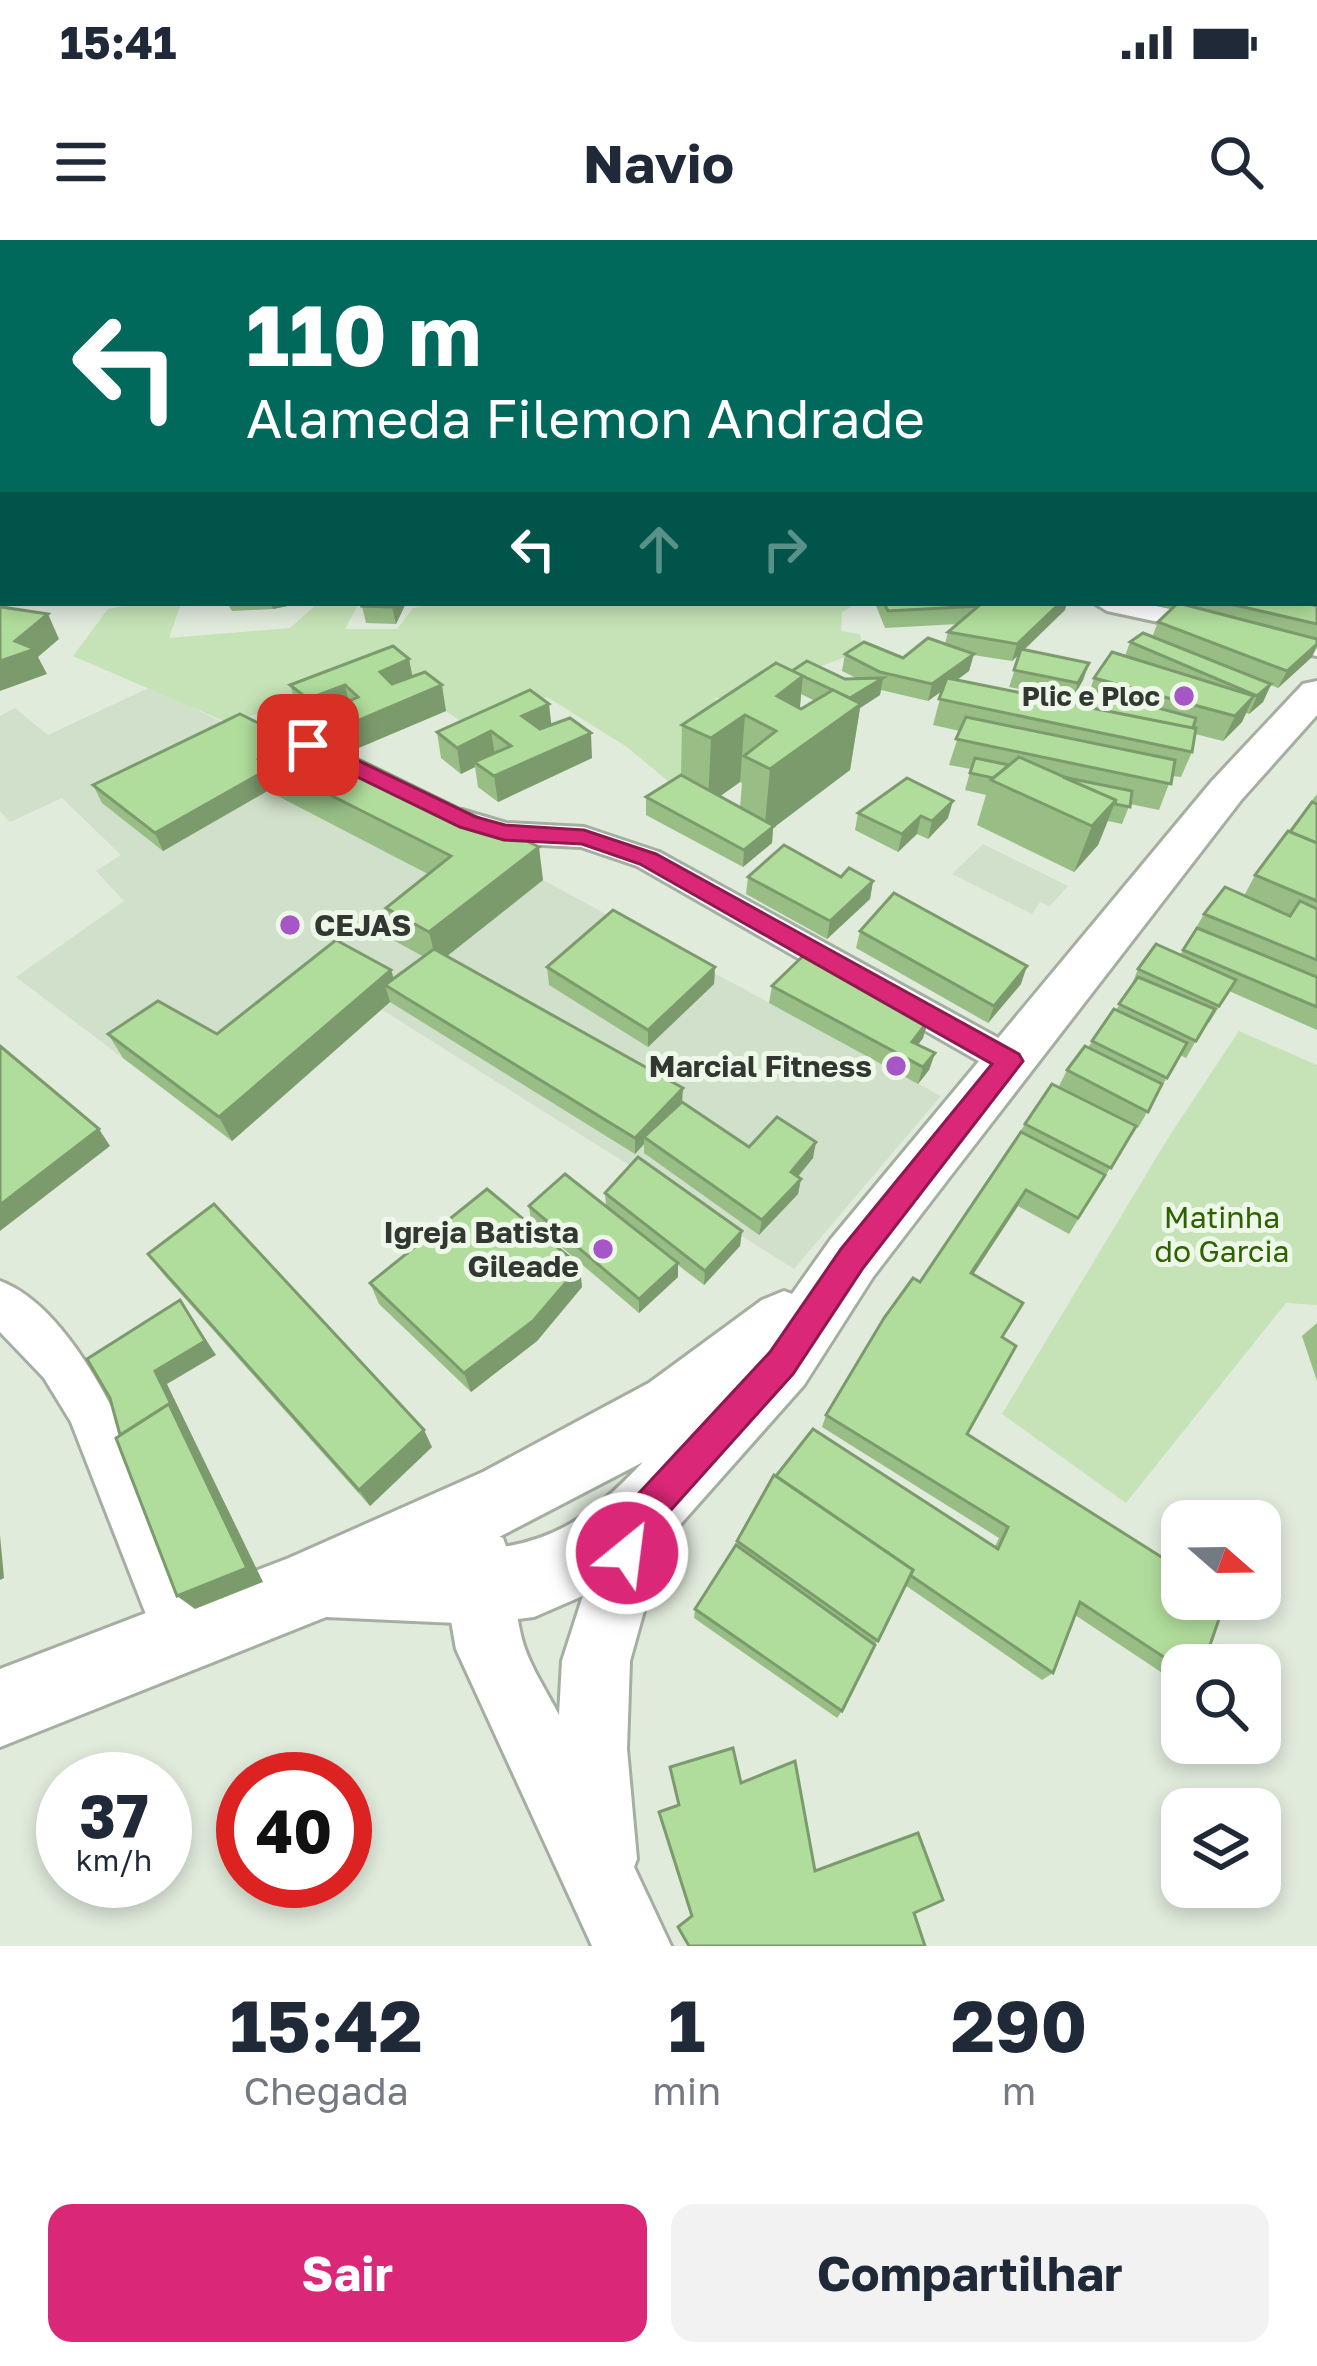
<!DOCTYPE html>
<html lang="pt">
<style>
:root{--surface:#fff;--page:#f2f2f3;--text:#1f2937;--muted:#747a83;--accent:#db2777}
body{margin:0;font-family:"Golos Text",sans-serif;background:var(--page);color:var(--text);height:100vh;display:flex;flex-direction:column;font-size:45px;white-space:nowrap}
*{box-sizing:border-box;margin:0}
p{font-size:39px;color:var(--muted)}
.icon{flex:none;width:66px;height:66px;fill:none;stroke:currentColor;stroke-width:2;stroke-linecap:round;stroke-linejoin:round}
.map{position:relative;height:1706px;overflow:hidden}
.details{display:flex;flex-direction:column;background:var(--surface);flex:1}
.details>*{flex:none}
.top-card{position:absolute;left:0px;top:0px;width:1317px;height:366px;box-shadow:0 6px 18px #0003;background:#00695c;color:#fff;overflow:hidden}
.needle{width:78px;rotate:110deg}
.tools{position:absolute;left:1161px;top:1260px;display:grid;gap:24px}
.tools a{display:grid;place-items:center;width:120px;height:120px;border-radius:24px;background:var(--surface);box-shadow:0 6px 18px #0003;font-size:60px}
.speed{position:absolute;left:36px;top:1512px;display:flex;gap:24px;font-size:60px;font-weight:700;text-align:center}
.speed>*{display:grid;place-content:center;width:156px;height:156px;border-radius:50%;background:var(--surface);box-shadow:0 6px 18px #0003;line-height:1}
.speed small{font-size:30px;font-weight:400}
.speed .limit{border:18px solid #d22;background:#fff;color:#111}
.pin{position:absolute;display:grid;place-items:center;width:102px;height:102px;color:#fff;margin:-51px;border-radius:24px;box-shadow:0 6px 18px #0006}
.me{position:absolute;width:132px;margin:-66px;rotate:29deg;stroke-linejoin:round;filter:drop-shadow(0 0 9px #0008)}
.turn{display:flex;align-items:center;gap:42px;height:252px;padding:0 48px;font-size:54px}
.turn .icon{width:156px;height:156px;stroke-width:2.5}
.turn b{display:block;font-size:84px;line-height:102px}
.lanes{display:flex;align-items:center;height:114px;padding:0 48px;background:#0003;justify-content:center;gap:60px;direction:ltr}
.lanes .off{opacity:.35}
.eta{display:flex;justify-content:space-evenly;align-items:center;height:204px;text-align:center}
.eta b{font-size:72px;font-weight:700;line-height:84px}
.cta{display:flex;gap:24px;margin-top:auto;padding:24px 48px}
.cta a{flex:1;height:138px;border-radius:24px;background:var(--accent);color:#fff;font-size:48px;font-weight:700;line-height:138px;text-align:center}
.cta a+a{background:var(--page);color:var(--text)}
.status{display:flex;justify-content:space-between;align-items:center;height:84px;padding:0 60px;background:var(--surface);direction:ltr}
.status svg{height:33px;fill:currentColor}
header{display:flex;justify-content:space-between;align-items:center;height:156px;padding:0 48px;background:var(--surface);font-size:54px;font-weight:700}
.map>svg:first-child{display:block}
.built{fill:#d1e0ca}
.green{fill:#c5e3b7}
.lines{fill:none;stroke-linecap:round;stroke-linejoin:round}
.stream{stroke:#739364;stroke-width:4.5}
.minor-casing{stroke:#a5afa1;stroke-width:6}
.tertiary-casing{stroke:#a5afa1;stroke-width:6}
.secondary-casing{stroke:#a5afa1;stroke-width:6}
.primary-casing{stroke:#a5afa1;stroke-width:6}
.minor{fill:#fff;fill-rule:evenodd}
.tertiary{fill:#fff;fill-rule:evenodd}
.secondary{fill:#fff;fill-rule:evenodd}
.primary{fill:#fff;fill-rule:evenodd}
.wall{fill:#98be86;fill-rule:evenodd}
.shaded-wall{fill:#7c9b6d}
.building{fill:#b1dd9c;stroke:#7c9b6d;stroke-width:3}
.route{fill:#db2777;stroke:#8e194d;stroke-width:3}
.poi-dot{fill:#a756c6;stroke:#eef8e9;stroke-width:4.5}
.labels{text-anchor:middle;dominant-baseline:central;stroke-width:10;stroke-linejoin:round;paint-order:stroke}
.far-poi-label{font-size:27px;font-weight:bold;fill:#333731;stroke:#eef8e9;text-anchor:end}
.poi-label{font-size:30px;font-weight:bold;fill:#333731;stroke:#eef8e9;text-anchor:end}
.park-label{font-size:30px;fill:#2e6201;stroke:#eef8e9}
</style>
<div class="status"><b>15:41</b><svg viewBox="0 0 49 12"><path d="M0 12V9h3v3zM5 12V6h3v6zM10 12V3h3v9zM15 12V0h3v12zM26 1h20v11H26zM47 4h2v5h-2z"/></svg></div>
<header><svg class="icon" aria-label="menu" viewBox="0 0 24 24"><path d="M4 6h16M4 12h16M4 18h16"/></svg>Navio<svg class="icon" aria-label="search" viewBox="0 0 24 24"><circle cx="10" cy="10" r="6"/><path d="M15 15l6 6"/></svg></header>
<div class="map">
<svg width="1317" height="1706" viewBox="0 0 1317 1706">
<rect width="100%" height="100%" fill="#e0ebdc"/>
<g class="built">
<polygon points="151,447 543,640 941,856 794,1029 381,769 232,901 16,737 124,661 96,631 121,615 62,558 10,582 0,571 0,476 15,468 48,495"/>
<polygon points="983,604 1068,646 1050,666 1040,662 1032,674 952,634"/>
</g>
<g class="green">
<polygon points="139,363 181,363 169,398 290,388 318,363 359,363 345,389 397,389 413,368 438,363 858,363 842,372 841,391 860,394 864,410 803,433 769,457 713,458 770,489 681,552 627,507 547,457 472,489 446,471 322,448 231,484 73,416 108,369"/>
<polygon points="1239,791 1317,825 1317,1065 1286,1063 1126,1263 1002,1174 1170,895"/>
</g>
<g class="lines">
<polyline class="stream" points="394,3 399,0"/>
<defs>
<g id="minor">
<polygon points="1094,363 1142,363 1317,400 1317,416 1107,371"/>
<polygon points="274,477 348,515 353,521 338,530 328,527 264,492 260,486 264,480"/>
<polygon points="462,570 506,583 584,587 659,612 1022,811 1028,821 1022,831 1009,836 996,831 637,626 581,607 504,603 451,587 446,580 451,573"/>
<path d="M0,1041C100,1078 170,1304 209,1399L201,1418L182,1426L163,1418L71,1182L44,1138L0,1092Z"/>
</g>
<path id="tertiary" d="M638,1250L660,1259L669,1281L630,1421L627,1509L637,1619L634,1627L671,1706H592L456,1409L445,1347L448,1321L457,1298L480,1289L503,1298C515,1328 513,1362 521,1395C527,1422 546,1450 559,1475L562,1421L607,1281L616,1259Z"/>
<g id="secondary">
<polygon points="3,289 3,309 0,310 0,290"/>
<path d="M1317,441V475L1242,559L949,938L873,1037L804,1145L663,1304L617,1341L534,1377L478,1384L326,1377L0,1507V1429L289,1318L483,1232L649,1143L762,1060L784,1051L792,1054L831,999L1212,541L1303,444ZM643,1222C591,1277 551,1306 474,1310Z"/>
</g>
<g id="primary">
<polygon points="404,0 431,0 402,3"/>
<polygon points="3,305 3,331 0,332 0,306"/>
</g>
</defs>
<use href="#minor" class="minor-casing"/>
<use href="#tertiary" class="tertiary-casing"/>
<use href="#secondary" class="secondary-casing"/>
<use href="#primary" class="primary-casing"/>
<use href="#minor" class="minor"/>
<use href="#tertiary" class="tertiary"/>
<use href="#secondary" class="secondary"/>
<use href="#primary" class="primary"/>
</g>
<g class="wall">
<polygon points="2,0 54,0 55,2 8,3"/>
<polygon points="156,0 286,0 277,3 157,3"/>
<polygon points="677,0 739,0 739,3 683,3"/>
<polygon points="749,0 827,0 835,3 748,3"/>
<polygon points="958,0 1223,0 1222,3 958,3"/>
<polygon points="1239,0 1287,0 1284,3 1244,3 1238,2"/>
<polygon points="1287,0 1317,0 1317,81 1314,80 1316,53 1314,54 1314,3 1286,3"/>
<polygon points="3,33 3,147 0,147 0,35"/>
<polygon points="1314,174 1317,174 1317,215 1314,216"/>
<polygon points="1317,237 1317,275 1314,274 1314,238"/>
<polygon points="1314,290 1317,291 1317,325 1314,324"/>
<polygon points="227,363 302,363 273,369 232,371"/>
<polygon points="363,363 408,363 406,363 396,384 366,383 362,366"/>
<path d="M875,363H978L979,366L1065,370L1024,410L1089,423L1083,440L1072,460L1009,447L1020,414L1012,421L973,415L969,431L957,440L1080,465L1086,449L1090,450L1094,438L1125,416L1130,402L1152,397L1158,382L1172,369L1143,363H1305L1317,366V408L1312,417L1278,448L1271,445L1263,462L1249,474L1246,473L1242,482L1223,501L1195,494L1192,512L1181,537L1172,536L1159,570L1130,564L1122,584L1108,581L1098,605L1074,632L977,585L986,555L965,550L971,529L949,525L960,491L933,485L942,451L928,461L881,450L880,455L860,468L850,530L773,588L772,603L743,627L646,575V557L681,535L682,485L792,431L845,439L856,438L842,431L845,414L903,418L945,404L948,392L958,384L885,388ZM801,454L815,461L801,469L800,468ZM740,542L742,543L740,568L720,556Z"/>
<polygon points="409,419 412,437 446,471 349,512 331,497 326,480 315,485 298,470 290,445"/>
<polygon points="240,474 543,640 447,716 682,862 749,907 813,918 798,937 801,939 798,954 759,995 644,913 644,904 635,914 390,762 232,901 123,818 108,794 217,794 391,730 394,739 424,717 395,701 386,668 428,634 270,552 269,550 163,611 102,563 93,545"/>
<polygon points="551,485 592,518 498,562 478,547 475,527 461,534 441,518 437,492"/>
<polygon points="1317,554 1317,790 1229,751 1209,783 1207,782 1186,818 1180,815 1138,888 1136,887 1069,994 1018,966 973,1035 1003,1097 967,1194 1182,1425 1182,1446 1075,1375 1053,1433 1042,1440 905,1345 842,1471 837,1478 694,1378 695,1369 736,1305 737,1301 995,1306 999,1298 822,1187 826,1175 920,1042 1025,884 1116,877 1059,846 1067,830 1088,807 1116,770 1131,747 1138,729 1180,715 1204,674 1244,656 1255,635"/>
<polygon points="858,573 948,578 928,599 917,594 898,612 855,590"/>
<polygon points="748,637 841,637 873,641 870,659 827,699 746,654"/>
<polygon points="860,691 1021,744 988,783 856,708"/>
<polygon points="547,727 715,727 714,744 648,807 549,745"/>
<polygon points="772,746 928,781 923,798 918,805 935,813 929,830 918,844 769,763"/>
<polygon points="605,953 742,991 740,1006 704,1045 678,1025 678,1037 639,1073 531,981 529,966 606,966"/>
<polygon points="148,1014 432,1207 370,1266 164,1035"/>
<polygon points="370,1043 582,1047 537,1101 471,1152 379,1064"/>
<polygon points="1317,1083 1317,1141 1302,1096"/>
</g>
<g class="shaded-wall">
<polygon points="27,0 54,0 55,2 28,3"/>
<polygon points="206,0 286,0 277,3 197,3"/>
<rect x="497" y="0" width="59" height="3"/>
<polygon points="709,0 739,0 739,3 708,3"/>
<polygon points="987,0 1006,0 1005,3 983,3"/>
<polygon points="1061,0 1105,0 1100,3 1060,3"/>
<polygon points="1317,25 1317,49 1314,54 1314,31"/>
<polygon points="3,52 3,91 0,91 0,53"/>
<polygon points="271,363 302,363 273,369"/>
<polygon points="394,363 408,363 406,363 396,384 392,367"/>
<polygon points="1060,363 1067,363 1065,370 1012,421 1017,404"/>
<polygon points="48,374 59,399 38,417 47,434 0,451 0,421 15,401"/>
<polygon points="1317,404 1312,417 1278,448 1287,431"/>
<polygon points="974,414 969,431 928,461 932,444"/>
<polygon points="409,419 414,444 386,457 380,432"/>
<polygon points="1089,423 1083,440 1072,460 1078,443"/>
<polygon points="803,436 796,503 777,456"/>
<polygon points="883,438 880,455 860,468 850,530 773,588 772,603 743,627 744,610 764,594 770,529 849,459"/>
<polygon points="1271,444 1263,462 1249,474 1257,456"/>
<polygon points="345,445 351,471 324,472 326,480 315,485 308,459"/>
<polygon points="442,445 446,471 349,512 343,487"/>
<polygon points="1254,456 1242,482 1223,501 1235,476"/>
<polygon points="549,464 552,490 525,502 522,476"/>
<polygon points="745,475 740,542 708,565 711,498"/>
<polygon points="491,491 495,516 474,522 475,527 461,534 457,508"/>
<polygon points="591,493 592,518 498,562 494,536"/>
<polygon points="263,532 269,550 163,611 155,593"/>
<polygon points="1116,560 1098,605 1074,632 1092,586"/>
<polygon points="953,561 948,578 928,599 932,581"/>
<polygon points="921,576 917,594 898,612 902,594"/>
<polygon points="539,607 543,640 437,724 429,692"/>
<polygon points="873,641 870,659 827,699 830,681"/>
<polygon points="1027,726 1021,744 988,783 994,766"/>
<polygon points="715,727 714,744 648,807 648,790"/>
<polygon points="391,730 398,753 385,745 390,762 232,901 219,877"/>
<polygon points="928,781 923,798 908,818 912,802"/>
<polygon points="935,813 929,830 918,844 923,827"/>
<polygon points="683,848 682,864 644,897 644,904 635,914 635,898"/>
<polygon points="99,889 110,906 0,991 0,965"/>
<polygon points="816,902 813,918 788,948 791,932"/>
<polygon points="801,939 798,954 759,995 762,980"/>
<polygon points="1026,950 1018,966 964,1048 971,1033"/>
<polygon points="742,991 740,1006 704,1045 705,1031"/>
<polygon points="678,1023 678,1037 639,1073 639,1059"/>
<polygon points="580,1026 582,1047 537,1101 471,1152 464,1133"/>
<polygon points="180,1060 216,1115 167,1144 263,1342 195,1369 177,1356 155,1131"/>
<polygon points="424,1190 432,1207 370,1266 359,1250"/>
<polygon points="0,1295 4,1338 0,1340"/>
</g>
<g class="building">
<polygon points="177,0 206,0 197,3"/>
<polygon points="762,0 827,0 835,3 769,3"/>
<polygon points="1157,0 1177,0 1176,3 1161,3 1157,2"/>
<polygon points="1176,0 1215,0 1201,3 1186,3"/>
<polygon points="3,33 3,52 0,53 0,35"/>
<polygon points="3,76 3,110 0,110 0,78"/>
<rect x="1314" y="95" width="3" height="25"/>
<polygon points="1314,174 1317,174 1317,197 1314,193"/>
<polygon points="1315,237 1317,237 1317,257 1314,257"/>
<polygon points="363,363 394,363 392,367 362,366"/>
<polygon points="884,363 978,363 979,366 888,371"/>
<polygon points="982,363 1060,363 1017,404 948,392"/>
<polygon points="1178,363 1317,399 1317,404 1287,431 1158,382"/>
<polygon points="1226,363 1305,363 1317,366 1317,384"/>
<polygon points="2,367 48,374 15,401 35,409 0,421 0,368"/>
<polygon points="1143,393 1271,444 1257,456 1130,402"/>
<polygon points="928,398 974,414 932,444 880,432 845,414 864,402 903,418"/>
<polygon points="393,406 409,419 380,432 392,444 425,432 442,445 343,487 324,472 358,457 345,445 308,459 290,445"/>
<polygon points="1021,409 1089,423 1078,443 1014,430"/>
<polygon points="1112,412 1254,456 1235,476 1094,438"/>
<polygon points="807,421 845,439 883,438 850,458 792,431"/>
<polygon points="776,423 803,436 777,456 801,469 833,450 861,464 770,529 744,516 776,491 745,475 711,498 682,485"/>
<polygon points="947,438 1196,488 1192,512 939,459"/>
<polygon points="1086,449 1196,478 1193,488 1082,466"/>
<polygon points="530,450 549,464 522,476 540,489 570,478 591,493 494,536 474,522 511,506 491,491 457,508 437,492"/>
<polygon points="240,474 291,499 259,519 263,532 155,593 93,545"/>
<polygon points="966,477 1175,520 1171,544 956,499"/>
<polygon points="303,492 539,607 429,692 386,668 451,616 259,519"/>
<polygon points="1019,517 1116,560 1092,586 991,540"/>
<polygon points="975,518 1009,525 993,538 970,533"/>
<polygon points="681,535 774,586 744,610 646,557"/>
<polygon points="1063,537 1132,551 1130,567 1115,564 1116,560"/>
<polygon points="907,538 953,561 932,581 921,576 902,594 858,573"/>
<polygon points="1312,562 1317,564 1317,603 1290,592"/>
<polygon points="1288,591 1317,603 1317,661 1255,635"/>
<polygon points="784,605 841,637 849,628 873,641 830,681 748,637"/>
<polygon points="1225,647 1290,676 1300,661 1317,669 1317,720 1204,674"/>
<polygon points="894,653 1027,726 994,766 860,691"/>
<polygon points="613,670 715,727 648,790 547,727"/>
<polygon points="1197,688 1317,737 1317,767 1183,710"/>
<polygon points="336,700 391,730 219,877 108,794 158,761 217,794"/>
<polygon points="1156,704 1236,740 1219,766 1138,729"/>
<polygon points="434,709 683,848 635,898 385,745"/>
<polygon points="805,714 928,781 912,802 935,813 923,827 772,746"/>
<polygon points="1138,737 1215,769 1196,801 1119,764"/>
<polygon points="1114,769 1187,803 1167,838 1092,801"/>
<polygon points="0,806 99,889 0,965"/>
<polygon points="1085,806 1162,844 1148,872 1067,830"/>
<polygon points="1052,844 1136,886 1111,928 1025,884"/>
<polygon points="682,862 749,907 777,877 816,902 791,932 801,939 762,980 644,897"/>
<polygon points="1021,892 1105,935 1078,978 1026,950 971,1033 1023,1063 1002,1097 1016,1106 967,1194 1182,1330 1182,1359 1226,1359 1203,1425 1182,1425 1182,1429 1080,1362 1053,1433 910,1335 913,1330 776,1236 813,1189 998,1309 1008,1287 826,1175 884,1078 913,1038 920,1042"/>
<polygon points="638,917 742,991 705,1031 605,953"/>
<polygon points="565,934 678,1023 639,1059 529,966"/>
<polygon points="487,949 580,1026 533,1081 464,1133 370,1043"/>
<polygon points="214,964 424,1190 359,1250 148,1014"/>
<polygon points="180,1060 205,1101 155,1131 174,1170 169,1164 120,1195 110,1158 87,1119"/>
<polygon points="169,1164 247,1328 177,1356 116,1198"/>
<polygon points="774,1235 913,1330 878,1401 737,1301"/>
<polygon points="736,1305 875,1405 842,1471 695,1369"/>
<polygon points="733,1508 741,1543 795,1521 815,1631 918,1593 943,1660 914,1673 925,1706 689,1706 678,1687 692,1676 659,1572 679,1565 670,1527"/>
</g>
<polygon class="route" points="300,500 315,500 476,577 505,585 584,590 656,614 1019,814 1023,821 863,1028 793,1134 653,1290 640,1326 627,1331 614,1326 608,1313 626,1267 770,1112 841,1009 992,824 640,624 582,604 504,600 460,587 300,509"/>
<g class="poi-dot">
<circle cx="1184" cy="456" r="12"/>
<circle cx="290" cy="685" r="12"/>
<circle cx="896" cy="826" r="12"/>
<circle cx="603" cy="1009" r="12"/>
</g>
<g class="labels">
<g class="far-poi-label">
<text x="1160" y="456">Plic e Ploc</text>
</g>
<g class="poi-label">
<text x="314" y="685" text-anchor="start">CEJAS</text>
<text x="872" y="826">Marcial Fitness</text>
<text x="579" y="992">Igreja Batista<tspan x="579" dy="34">Gileade</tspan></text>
</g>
<g class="park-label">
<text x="1222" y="977">Matinha<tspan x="1222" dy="34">do Garcia</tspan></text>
</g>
</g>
</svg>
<div class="tools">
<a><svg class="needle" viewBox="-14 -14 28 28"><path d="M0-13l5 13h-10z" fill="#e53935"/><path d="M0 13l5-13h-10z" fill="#747a83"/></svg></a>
<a><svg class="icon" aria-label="search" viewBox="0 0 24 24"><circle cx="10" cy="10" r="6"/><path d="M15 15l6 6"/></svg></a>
<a><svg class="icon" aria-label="layers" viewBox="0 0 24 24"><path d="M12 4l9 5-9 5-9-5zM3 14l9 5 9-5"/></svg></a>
</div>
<div class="speed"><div>37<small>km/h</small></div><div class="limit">40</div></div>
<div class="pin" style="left:308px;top:505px;background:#d93025"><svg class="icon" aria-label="arrive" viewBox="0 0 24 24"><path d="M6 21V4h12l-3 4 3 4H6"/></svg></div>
<svg class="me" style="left:627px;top:1313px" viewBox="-20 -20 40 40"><circle r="17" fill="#db2777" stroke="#fff" stroke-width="3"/><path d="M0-11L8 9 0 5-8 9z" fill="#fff"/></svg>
<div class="top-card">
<div class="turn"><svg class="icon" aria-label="left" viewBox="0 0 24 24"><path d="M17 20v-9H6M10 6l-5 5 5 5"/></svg><div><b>110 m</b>Alameda Filemon Andrade</div></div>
<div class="lanes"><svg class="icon" aria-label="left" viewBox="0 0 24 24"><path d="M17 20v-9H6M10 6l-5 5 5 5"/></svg><svg class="icon off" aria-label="ahead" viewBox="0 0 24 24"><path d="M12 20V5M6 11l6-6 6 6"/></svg><svg class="icon off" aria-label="right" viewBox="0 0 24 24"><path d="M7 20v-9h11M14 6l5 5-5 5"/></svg></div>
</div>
</div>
<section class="details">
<div class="eta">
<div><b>15:42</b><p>Chegada</p></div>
<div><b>1</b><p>min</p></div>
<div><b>290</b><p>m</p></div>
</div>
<div class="cta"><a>Sair</a><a>Compartilhar</a></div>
</section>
